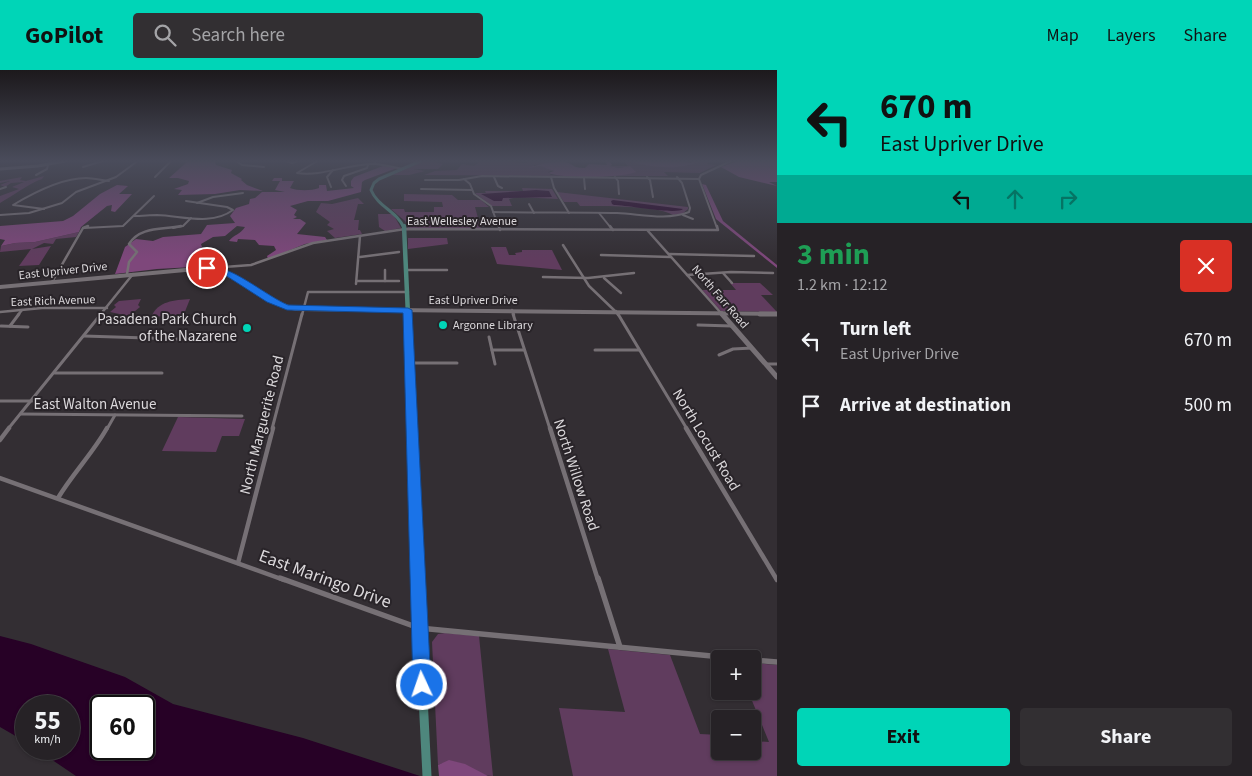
<!DOCTYPE html>
<meta charset="utf-8">
<style>
:root{--surface:#262226;--page:#322f32;--text:#f1f3f6;--muted:#a4a4a7;--line:#423f43;--accent:#00d5b7}
body{margin:0;font-family:"Source Sans 3",sans-serif;background:var(--page);color:var(--text);height:100vh;display:flex;flex-direction:column;font-size:19px;white-space:nowrap}
*{box-sizing:border-box;margin:0}
p{font-size:16px;color:var(--muted)}
.icon{flex:none;width:28px;height:28px;fill:none;stroke:currentColor;stroke-width:2;stroke-linecap:round;stroke-linejoin:round}
.map{position:relative;flex:1;overflow:hidden}
.side{display:flex;flex-direction:column;background:var(--surface);width:475px}
.side>*{flex:none}
.hud{background:#00d5b7;color:#111;overflow:hidden}
.controls{position:absolute;left:711px;top:580px;display:grid;gap:10px}
.controls a{display:grid;place-items:center;width:50px;height:50px;border-radius:5px;background:var(--surface);box-shadow:0 1px 4px #0004,0 0 0 1px var(--line);font-size:25px}
.speed{position:absolute;left:15px;top:625px;display:flex;gap:10px;font-size:25px;font-weight:700;text-align:center}
.speed>*{display:grid;place-content:center;width:65px;height:65px;border-radius:50%;background:var(--surface);box-shadow:0 1px 4px #0004,0 0 0 1px var(--line);line-height:1}
.speed small{font-size:12px;font-weight:400}
.speed .limit{border:2px solid #111;border-radius:8px;background:#fff;color:#111}
.pin{position:absolute;display:grid;place-items:center;width:42px;height:42px;color:#fff;margin:-21px;border:2px solid #fff;border-radius:50%;box-shadow:0 1px 5px #0007}
.me{position:absolute;width:55px;margin:-28px;rotate:357deg;stroke-linejoin:round;filter:drop-shadow(0 0 4px #0008)}
.turn{display:flex;align-items:center;gap:18px;height:105px;padding:0 20px;font-size:22px}
.turn .icon{width:65px;height:65px;stroke-width:2.5}
.turn b{display:block;font-size:35px;line-height:42px}
.lanes{display:flex;align-items:center;height:48px;padding:0 20px;background:#0003;justify-content:center;gap:25px;direction:ltr}
.lanes .off{opacity:.35}
.round{display:grid;place-items:center;flex:none;width:52px;height:52px;border-radius:5px;background:var(--page)}
.head{display:flex;align-items:center;justify-content:space-between;height:85px;padding:0 20px}
h1{font-size:30px;font-weight:700;line-height:38px;color:#1e9e55}
.primary-button{display:flex;gap:10px;margin-top:auto;padding:10px 20px}
.primary-button a{flex:1;height:58px;border-radius:5px;background:var(--accent);color:#111;font-size:20px;font-weight:700;line-height:58px;text-align:center}
.primary-button a+a{background:var(--page);color:var(--text)}
ul{padding:0;list-style:none}
li{display:flex;align-items:center;gap:15px;height:65px;padding:0 20px}
li div{flex:1}
li b{display:block;font-size:19px}
li em{font-style:normal}
header{display:flex;align-items:center;gap:30px;box-sizing:border-box;height:70px;padding:0 25px;background:var(--accent);color:#111}
header strong{font-size:24px}
nav{display:flex;gap:28px;margin-inline-start:auto;font-size:18px}
.search{width:350px;height:45px;background:var(--page);display:flex;align-items:center;gap:12px;box-sizing:border-box;padding:0 18px;border-radius:5px;color:var(--muted);font-size:19px}
main{display:flex;flex:1;min-height:0}
.map>svg:first-child{display:block}
.green{fill:#603c5e}
.forest{fill:#7e477b}
.water{fill:#270126;fill-rule:evenodd}
.lines{fill:none;stroke-linecap:round;stroke-linejoin:round}
.street-far4{stroke:#767075;stroke-width:2}
.street-far3{stroke:#767075;stroke-width:2.5}
.street-far2{stroke:#767075;stroke-width:3}
.street-far1{stroke:#767075;stroke-width:4.5}
.street{stroke:#767075;stroke-width:5.5}
.secondary-far2{stroke:#767075;stroke-width:3}
.secondary-far1{stroke:#767075;stroke-width:4}
.secondary{stroke:#767075;stroke-width:5}
.primary-far4{stroke:#4e877d;stroke-width:3}
.primary-far3{stroke:#4e877d;stroke-width:4.5}
.primary-far2{stroke:#4e877d;stroke-width:5.5}
.primary-far1{stroke:#4e877d;stroke-width:8}
.primary{stroke:#4e877d;stroke-width:9}
.route{fill:#1a73e8;stroke:#114b97}
.poi-dot{fill:#00d5b7;stroke:#292429;stroke-width:2}
.labels{text-anchor:middle;dominant-baseline:central;stroke-width:4;stroke-linejoin:round;paint-order:stroke}
.far-street-label{font-size:12px;fill:#dbd8db;stroke:#292429}
.far-poi-label{font-size:12px;fill:#dbd8db;stroke:#292429;text-anchor:start}
.poi-label{font-size:15px;fill:#dbd8db;stroke:#292429;text-anchor:end}
.street-label{font-size:15px;fill:#dbd8db;stroke:#292429}
.near-street-label{font-size:18px;fill:#dbd8db;stroke:#292429}
</style>
<header>
<strong>GoPilot</strong>
<div class="search"><svg class="icon" aria-label="search" viewBox="0 0 24 24"><circle cx="10" cy="10" r="6"/><path d="M15 15l6 6"/></svg>Search here</div>
<nav><a>Map</a><a>Layers</a><a>Share</a></nav>
</header>
<main>
<div class="map">
<svg width="777" height="706" viewBox="0 0 777 706">
<rect width="100%" height="100%" fill="#332e33"/>
<g class="green">
<polygon points="427,90 443,94 438,99 413,99 425,101 409,105 392,105"/>
<polygon points="482,90 527,93 526,90 566,90 567,92 534,95 534,97 540,96 554,100 548,102 551,105 567,106 424,105 435,101 457,100 462,94 474,96"/>
<path d="M704,90H711L707,94L716,95L700,103L664,102L668,106H597L614,105L624,97L619,98L610,96H628L624,91C649,95 680,102 704,90Z"/>
<path d="M44,106L42,109C30,113 14,125 0,133V126L19,119L12,117L24,112L11,113L5,117L0,115L10,111L0,113V111L22,107L20,110L26,111Z"/>
<polygon points="522,118 552,119 558,129 518,127 509,129 512,136 492,136 475,123 486,123 485,121 523,121"/>
<path d="M557,122L688,137V139L682,144L673,145C656,135 601,136 580,136L577,132H564Z"/>
<polygon points="404,124 452,125 458,130 481,130 489,137 475,137 481,159 408,158 405,151 391,139 404,139 405,142 434,142 434,137 443,137 442,132 404,131"/>
<polygon points="358,128 364,134 358,134 354,150 359,150 358,160 360,160 362,164 335,168 327,161 334,159 327,155 330,152 316,142 321,133 332,134"/>
<polygon points="378,144 393,144 401,158 385,161 379,157"/>
<polygon points="79,162 76,167 56,169 53,174 44,173 32,179 51,176 39,195 19,196 31,179 0,182 1,176 15,173 35,172"/>
<polygon points="408,168 447,168 448,174 408,179"/>
<polygon points="491,177 506,177 509,185 516,185 515,183 522,182 522,180 552,180 562,200 497,194"/>
<polygon points="730,213 760,213 773,225 761,225 777,242 721,241 702,220 736,220"/>
<polygon points="141,229 138,235 140,237 129,246 110,242 116,237 114,235 119,231"/>
<path d="M190,229L184,244L181,245L151,247C158,231 174,230 190,229Z"/>
<polygon points="178,347 245,349 239,366 222,366 216,382 162,381"/>
<path d="M445,563L479,566L493,706C472,706 463,684 438,695L432,572L438,564Z"/>
<polygon points="608,579 670,585 700,664 720,665 720,681 752,681 753,671 769,672 748,621 752,621 753,593 777,595 777,706 573,706 559,638 625,642"/>
</g>
<g class="forest">
<polygon points="179,90 219,90 215,92 216,95 232,100 231,103 242,109 241,110 247,115 263,121 240,120 215,124 178,125 182,120 174,119 188,114 189,111 178,108 169,108 187,92"/>
<path d="M605,90H609L612,95L610,96L619,98L630,96L636,102C620,108 564,109 548,103L554,101L540,96L529,98C534,95 560,90 566,92C574,95 574,98 585,98L589,94L607,95Z"/>
<path d="M623,90H681L691,93L694,90H704C681,102 647,97 623,90Z"/>
<polygon points="740,90 777,90 777,112 769,112 777,116 739,107 721,97"/>
<path d="M383,96L397,98L365,110L362,112L361,122L328,131H308L290,136L297,140L294,145L297,147L293,149H300L306,153L297,164L325,167L327,170L305,174L268,189L267,186L276,180L274,176L259,175L255,170L238,169L237,172L229,171C233,165 241,164 245,157L237,156L225,166L213,167L201,174L202,177L197,182H215L216,185L211,196L157,199L115,204L125,177L136,169L153,171L163,167L201,164L207,155L235,153L230,146L236,138L249,134L250,129L255,128L262,122H285L275,120L280,111H272L274,108H282V111H294L290,118C298,121 311,121 319,118V115H326L327,121L354,118L351,116V111L354,107Z"/>
<polygon points="702,114 706,115 723,151 777,195 777,198 716,149"/>
<polygon points="117,115 128,116 119,124 132,124 115,142 111,141 112,135 107,136 81,157 79,162 35,172 15,173 1,176 5,170 0,169 0,156 63,151 73,146 100,124"/>
<polygon points="449,690 465,694 488,706 439,706 438,695"/>
</g>
<g class="water">
<polygon points="536,120 549,121 552,127 503,128 502,131 494,131 481,124"/>
<path d="M611,131L613,130L683,139C676,145 627,135 614,135L612,134Z"/>
<path d="M0,566L31,574L125,607L173,634L303,668L420,706H76L36,679H69V636H26V672L0,657ZM144,636V679H101V636Z"/>
</g>
<g class="lines">
<g class="street-far4">
<polyline points="235,90 242,95 264,97"/>
<polyline points="283,90 292,93 300,90"/>
<path d="M319,90L297,103C323,107 349,93 376,94C385,95 394,97 403,99"/>
<polyline points="375,94 375,91 390,90"/>
<polyline points="83,97 106,90"/>
<polyline points="36,105 47,99 48,95"/>
<polyline points="155,107 172,90"/>
<polyline points="494,107 498,116 502,118"/>
<polyline points="551,107 554,118 569,143"/>
<polyline points="615,107 618,111 619,124"/>
<polyline points="647,107 650,110 653,127"/>
<polyline points="584,108 585,119"/>
<polyline points="464,109 470,114 474,124 491,136 499,158"/>
<polyline points="425,110 459,110 482,106 699,109"/>
<polyline points="346,116 342,110 344,106 367,98 368,95"/>
<polyline points="331,117 327,107 333,100"/>
<polyline points="0,119 6,117"/>
<polyline points="421,119 472,120"/>
<polyline points="197,133 213,127 243,123"/>
<polyline points="529,134 534,143"/>
<path d="M44,139L13,135C33,123 62,108 86,108C93,108 101,110 109,111"/>
<path d="M493,142C534,143 575,142 617,143C641,144 665,151 689,142L690,138L682,113L677,107"/>
<polyline points="599,143 611,158"/>
<polyline points="0,145 29,143 62,133 76,122 116,107 139,90"/>
<polyline points="683,145 693,149"/>
<path d="M134,146C142,146 150,145 157,145C183,146 211,156 233,140L227,137L186,131"/>
<polyline points="84,158 123,156 154,126"/>
<polyline points="173,158 183,156 191,148"/>
<polyline points="717,158 699,109 701,105 733,90"/>
</g>
<g class="street-far3">
<polyline points="499,156 500,160"/>
<polyline points="610,156 613,160"/>
<polyline points="648,161 721,243"/>
<polyline points="563,175 589,216 615,241"/>
<polyline points="669,184 754,186"/>
<polyline points="601,185 671,187"/>
<polyline points="360,187 399,182"/>
<polyline points="211,198 251,195 313,173 405,159 718,160 717,156"/>
<polyline points="385,200 385,211"/>
<polyline points="406,200 447,200"/>
<polyline points="723,203 732,213"/>
<path d="M127,204L129,192L137,182L129,174C140,156 163,160 181,156"/>
<polyline points="687,205 731,202 773,203"/>
<polyline points="543,207 588,208 634,203"/>
<polyline points="604,208 621,223"/>
<polyline points="357,211 399,211"/>
<polyline points="52,212 83,158 88,156"/>
<polyline points="356,214 360,166"/>
<polyline points="512,240 514,245"/>
<polyline points="616,241 618,245"/>
<polyline points="0,242 42,238 107,238"/>
<polyline points="18,245 22,240"/>
<polyline points="100,245 133,204"/>
<polyline points="302,245 308,222 408,222"/>
</g>
<g class="street-far2">
<polyline points="513,244 550,359"/>
<polyline points="618,244 687,359"/>
<polyline points="698,255 732,256"/>
<polyline points="1,256 28,257"/>
<polyline points="10,256 19,244"/>
<polyline points="84,266 178,269"/>
<polyline points="489,267 495,294"/>
<polyline points="492,280 524,280"/>
<polyline points="595,280 639,280"/>
<polyline points="719,285 733,279 752,278"/>
<polyline points="409,293 457,293"/>
<polyline points="766,294 777,294"/>
<polyline points="55,303 162,303"/>
<polyline points="0,331 32,331"/>
<polyline points="21,344 242,346"/>
<polyline points="8,359 101,244"/>
<polyline points="107,359 115,345"/>
<polyline points="272,359 302,244"/>
</g>
<g class="street-far1">
<polyline points="550,358 598,510"/>
<polyline points="686,358 777,510"/>
<polyline points="0,370 9,358"/>
<polyline points="0,408 284,510"/>
<path d="M58,428C73,403 93,383 107,358"/>
<polyline points="238,493 273,358"/>
</g>
<g class="street">
<polyline points="280,508 419,558 743,589"/>
<polyline points="598,508 620,577"/>
<polyline points="752,590 777,592"/>
</g>
<polyline class="secondary-far2" points="0,99 38,96 70,90"/>
<g class="secondary-far1">
<path d="M0,217L207,198C240,205 263,231 296,239L777,244"/>
<polyline points="721,243 723,245"/>
</g>
<g class="secondary">
<polyline points="722,244 777,307"/>
<polyline points="760,244 777,244"/>
</g>
<path class="primary-far4" d="M404,158C397,141 378,137 371,120L374,113L379,109L423,90"/>
<polyline class="primary-far3" points="404,156 408,245"/>
<polyline class="primary-far2" points="408,244 412,359"/>
<polyline class="primary-far1" points="412,358 417,510"/>
<polyline class="primary" points="417,508 427,706"/>
</g>
<linearGradient id="sky" x2="0" y2="1"><stop stop-color="#1c191c"/><stop offset="0.48" stop-color="#4a4c5b"/><stop offset="1" stop-color="#4a4c5b" stop-opacity="0"/></linearGradient>
<rect width="777" height="189" fill="url(#sky)"/>
<path class="route" d="M204,196C230,193 264,225 288,235L408,238L412,240L431,615L428,621L422,624L416,621L413,615L403,243L287,240L267,232L225,205L204,200Z"/>
<g class="poi-dot">
<circle cx="443" cy="255" r="5"/>
<circle cx="247" cy="258" r="5"/>
</g>
<g class="labels">
<g class="far-street-label">
<text x="462" y="151">East Wellesley Avenue</text>
<text transform="translate(63 201) rotate(-6)">East Upriver Drive</text>
<text transform="translate(720 227) rotate(49)">North Farr Road</text>
<text x="473" y="230">East Upriver Drive</text>
<text transform="translate(53 231) rotate(-2)">East Rich Avenue</text>
</g>
<g class="far-poi-label">
<text x="453" y="255">Argonne Library</text>
</g>
<g class="poi-label">
<text x="237" y="249">Pasadena Park Church<tspan x="237" dy="17">of the Nazarene</tspan></text>
</g>
<g class="street-label">
<text x="95" y="334">East Walton Avenue</text>
<text transform="translate(262 355) rotate(-76)">North Marguerite Road</text>
<text transform="translate(706 370) rotate(59)">North Locust Road</text>
<text transform="translate(576 405) rotate(72)">North Willow Road</text>
</g>
<g class="near-street-label">
<text transform="translate(325 509) rotate(20)">East Maringo Drive</text>
</g>
</g>
</svg>
<div class="controls">
<a>+</a>
<a>−</a>
</div>
<div class="speed"><div>55<small>km/h</small></div><div class="limit">60</div></div>
<div class="pin" style="left:207px;top:198px;background:#d93025"><svg class="icon" aria-label="arrive" viewBox="0 0 24 24"><path d="M6 21V4h12l-3 4 3 4H6"/></svg></div>
<svg class="me" style="left:422px;top:615px" viewBox="-20 -20 40 40"><circle r="17" fill="#1a73e8" stroke="#fff" stroke-width="3"/><path d="M0-11L8 9 0 5-8 9z" fill="#fff"/></svg>
</div>
<section class="side">
<div class="hud">
<div class="turn"><svg class="icon" aria-label="left" viewBox="0 0 24 24"><path d="M17 20v-9H6M10 6l-5 5 5 5"/></svg><div><b>670 m</b>East Upriver Drive</div></div>
<div class="lanes"><svg class="icon" aria-label="left" viewBox="0 0 24 24"><path d="M17 20v-9H6M10 6l-5 5 5 5"/></svg><svg class="icon off" aria-label="ahead" viewBox="0 0 24 24"><path d="M12 20V5M6 11l6-6 6 6"/></svg><svg class="icon off" aria-label="right" viewBox="0 0 24 24"><path d="M7 20v-9h11M14 6l5 5-5 5"/></svg></div>
</div>
<div class="head"><div><h1>3 min</h1><p>1.2 km · 12:12</p></div><a class="round" style="background:#d93025;color:#fff"><svg class="icon" aria-label="close" viewBox="0 0 24 24"><path d="M6 6l12 12M18 6L6 18"/></svg></a></div>
<ul>
<li><svg class="icon" aria-label="left" viewBox="0 0 24 24"><path d="M17 20v-9H6M10 6l-5 5 5 5"/></svg><div><b>Turn left</b><p>East Upriver Drive</p></div><em>670 m</em></li>
<li><svg class="icon" aria-label="arrive" viewBox="0 0 24 24"><path d="M6 21V4h12l-3 4 3 4H6"/></svg><div><b>Arrive at destination</b></div><em>500 m</em></li>
</ul>
<div class="primary-button"><a>Exit</a><a>Share</a></div>
</section>
</main>
